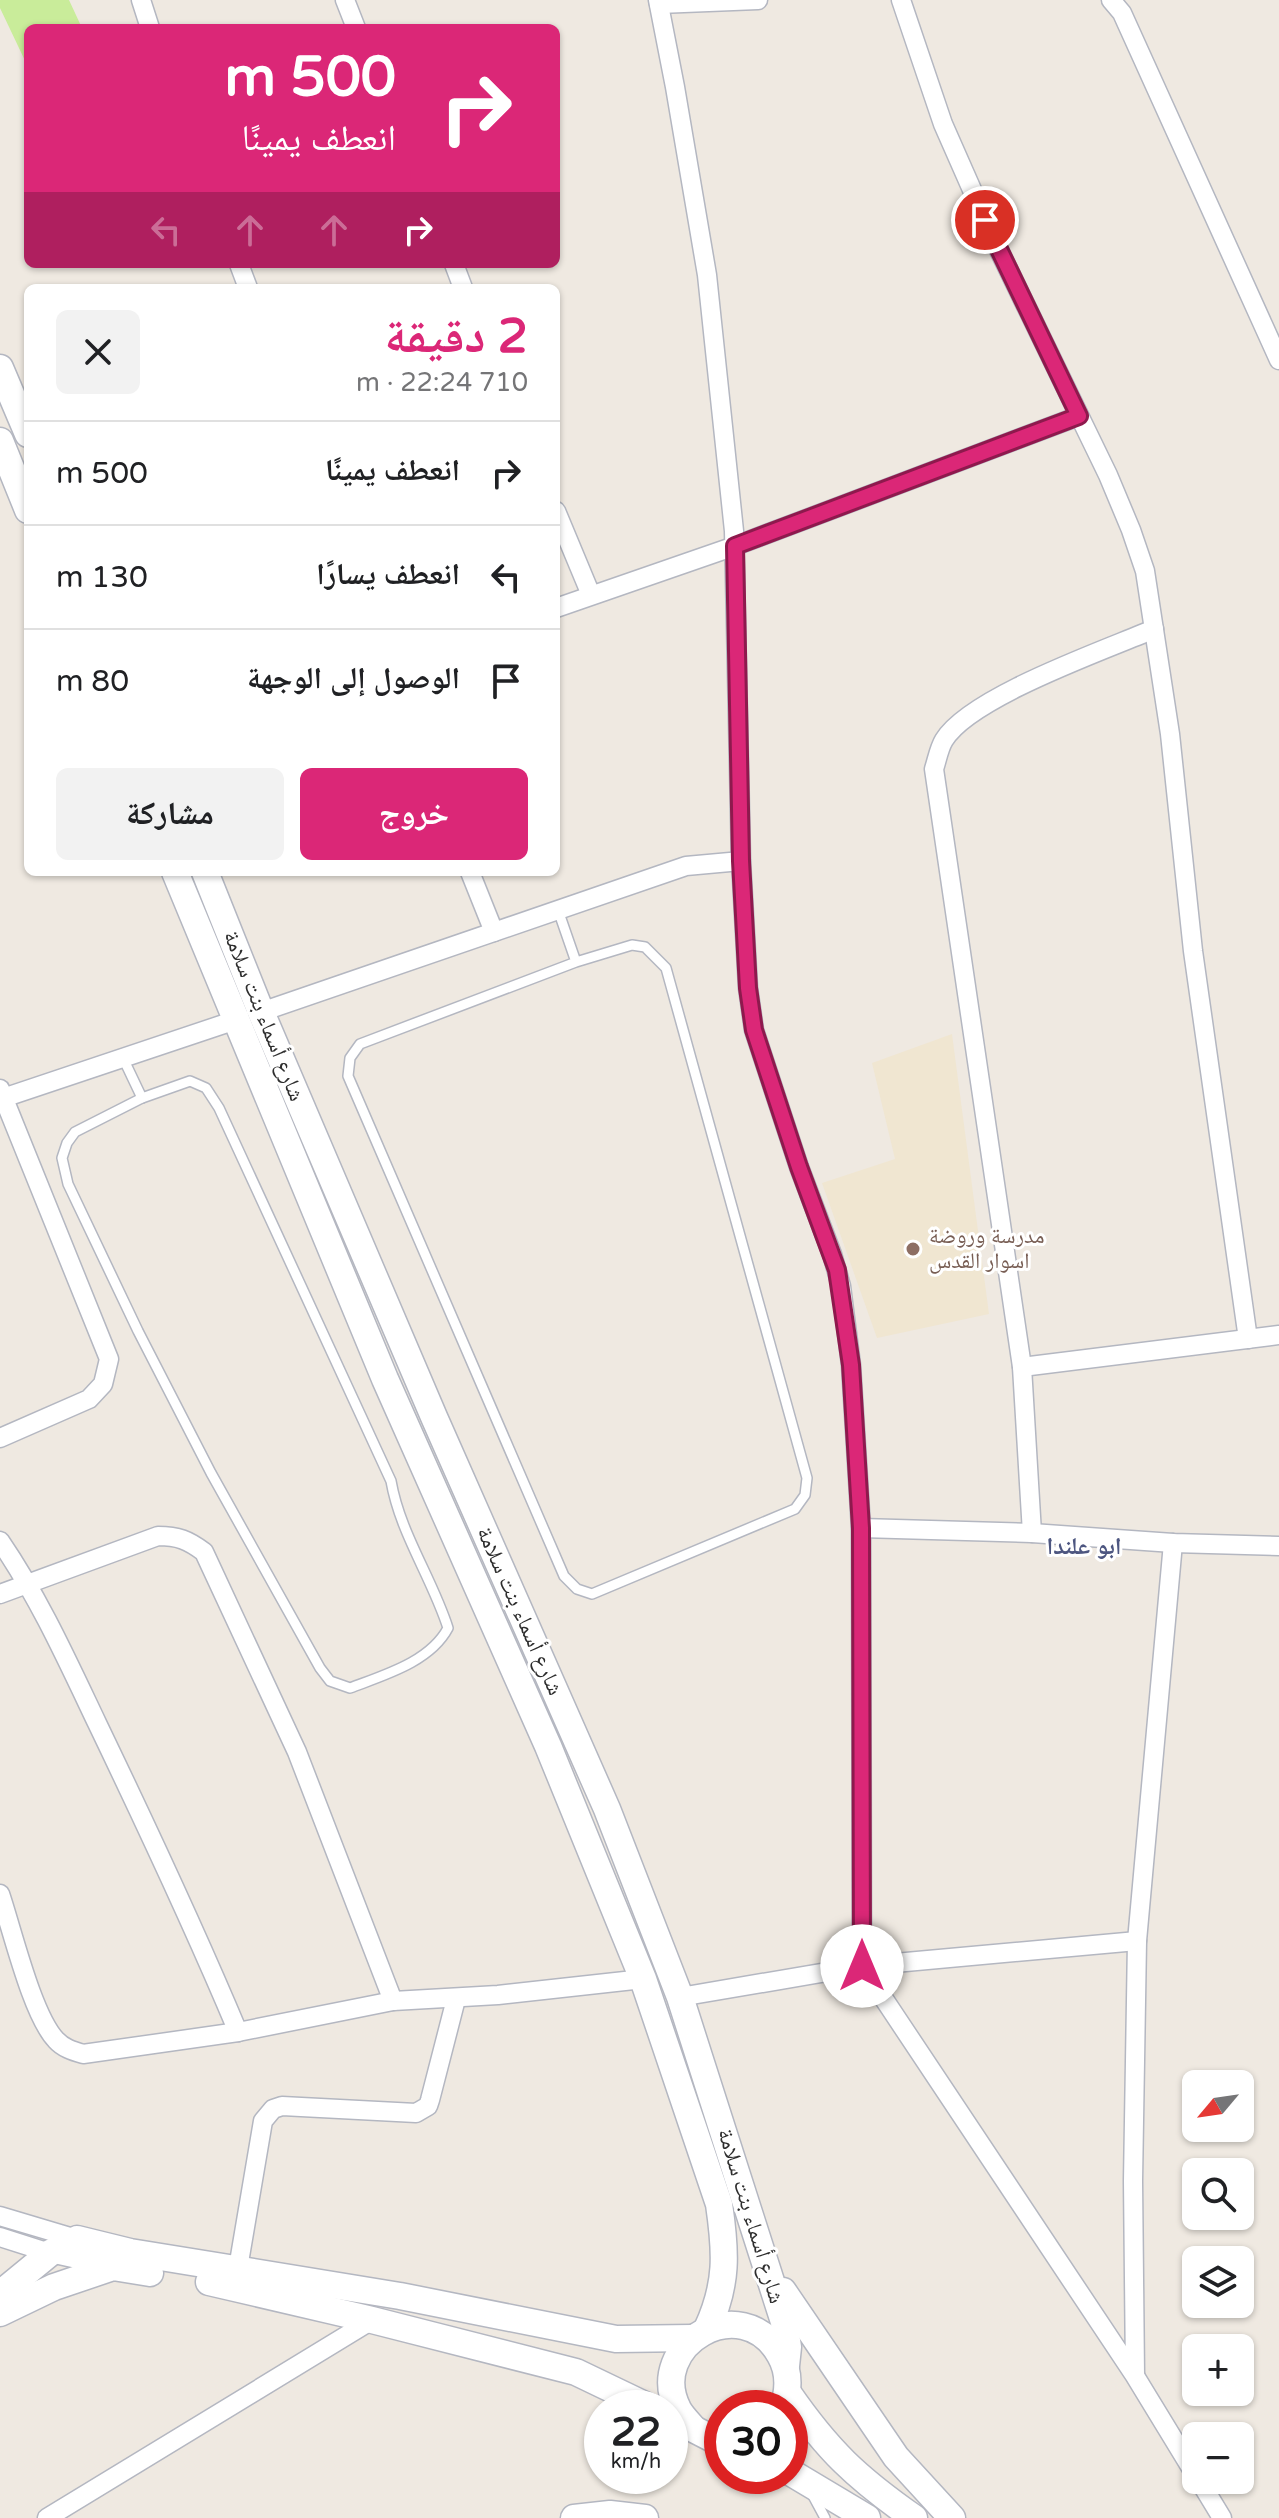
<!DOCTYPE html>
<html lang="ar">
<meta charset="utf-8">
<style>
:root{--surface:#fff;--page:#f2f2f2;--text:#202124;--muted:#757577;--line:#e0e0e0;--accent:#db2777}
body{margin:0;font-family:"Varela Round","Noto Naskh Arabic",sans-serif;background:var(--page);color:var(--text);direction:rtl;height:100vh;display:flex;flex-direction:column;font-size:30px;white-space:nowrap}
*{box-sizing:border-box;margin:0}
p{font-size:26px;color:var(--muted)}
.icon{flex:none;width:44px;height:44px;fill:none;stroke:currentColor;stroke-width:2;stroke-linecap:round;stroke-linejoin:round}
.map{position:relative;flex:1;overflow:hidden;direction:ltr}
.sheet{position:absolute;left:24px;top:284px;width:536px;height:592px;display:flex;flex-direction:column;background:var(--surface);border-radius:12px;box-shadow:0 2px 6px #0004;direction:rtl}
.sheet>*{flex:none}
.hud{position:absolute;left:24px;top:24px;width:536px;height:244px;border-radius:12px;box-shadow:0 2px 6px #0004;direction:rtl;background:#db2777;color:#fff;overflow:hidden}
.needle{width:52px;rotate:241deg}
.tools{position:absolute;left:1182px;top:2070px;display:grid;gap:16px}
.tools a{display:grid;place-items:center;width:72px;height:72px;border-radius:12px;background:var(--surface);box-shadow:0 2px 6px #0004;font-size:40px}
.speed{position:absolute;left:584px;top:2390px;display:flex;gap:16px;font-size:40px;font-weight:700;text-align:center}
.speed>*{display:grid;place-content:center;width:104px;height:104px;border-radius:50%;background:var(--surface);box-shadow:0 2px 6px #0004;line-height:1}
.speed small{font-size:20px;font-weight:400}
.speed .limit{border:12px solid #d22;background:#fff;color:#111}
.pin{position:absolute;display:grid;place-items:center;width:68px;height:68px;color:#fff;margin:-34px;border:4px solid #fff;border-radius:50%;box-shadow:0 2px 8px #0007}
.me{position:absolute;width:88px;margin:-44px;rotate:0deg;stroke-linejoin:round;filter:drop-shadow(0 0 6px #0008)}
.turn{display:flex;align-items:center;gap:28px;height:168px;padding:0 32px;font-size:36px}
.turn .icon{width:104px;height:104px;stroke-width:2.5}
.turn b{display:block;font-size:56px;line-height:68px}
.lanes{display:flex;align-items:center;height:76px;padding:0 32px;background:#0003;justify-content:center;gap:40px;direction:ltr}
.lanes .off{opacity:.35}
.round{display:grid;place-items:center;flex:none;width:84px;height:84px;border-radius:12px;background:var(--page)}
.overview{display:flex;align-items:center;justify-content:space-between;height:136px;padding:0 32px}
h1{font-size:48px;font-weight:700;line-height:60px;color:var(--accent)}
.cta{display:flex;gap:16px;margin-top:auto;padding:16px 32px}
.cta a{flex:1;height:92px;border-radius:12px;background:var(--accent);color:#fff;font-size:32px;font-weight:700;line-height:92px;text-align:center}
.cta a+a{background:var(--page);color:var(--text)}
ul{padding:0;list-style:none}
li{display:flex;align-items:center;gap:24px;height:104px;padding:0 32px;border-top:2px solid var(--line)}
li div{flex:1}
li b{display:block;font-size:30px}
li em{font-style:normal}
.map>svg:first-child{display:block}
.education{fill:#f0e6d1}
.pitch{fill:#c9ec9a}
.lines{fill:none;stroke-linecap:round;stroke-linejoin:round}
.lane-casing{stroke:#b4b7c1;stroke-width:12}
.street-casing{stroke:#b4b7c1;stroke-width:21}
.secondary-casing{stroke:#b4b7c1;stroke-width:29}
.lane{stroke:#fff;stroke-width:9}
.street{stroke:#fff;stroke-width:18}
.secondary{stroke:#fff;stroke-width:26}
.route-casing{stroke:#8e194d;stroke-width:20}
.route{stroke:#db2777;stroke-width:14}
.education-dot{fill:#8d6e63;stroke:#fff;stroke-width:3}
.labels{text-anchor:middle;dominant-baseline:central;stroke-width:6;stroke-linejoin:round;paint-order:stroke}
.street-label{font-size:22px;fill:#2e2e2e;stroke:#fff}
.education-label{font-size:22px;fill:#785e54;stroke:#fff;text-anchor:start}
.neighbourhood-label{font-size:24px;font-weight:bold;fill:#4d5680;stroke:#fff}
</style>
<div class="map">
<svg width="1279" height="2518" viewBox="0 0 1279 2518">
<rect width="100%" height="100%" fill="#efe9e1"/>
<polygon class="education" points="952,1034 989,1314 877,1338 822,1183 895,1159 872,1063"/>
<polygon class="pitch" points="0,0 69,0 82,28 28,28 28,67 0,8"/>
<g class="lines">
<defs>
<g id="lane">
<polyline points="558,910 576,962 632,945 645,947 666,968 807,1478 805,1495 795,1509 592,1594 577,1589 564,1576 348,1076 350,1058 360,1044 576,962"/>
<polyline points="123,1058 142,1098"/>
<path d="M190,1081L206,1088L219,1108L391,1481C400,1533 432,1578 448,1628C430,1662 384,1675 350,1688L330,1681L320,1668L211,1473L138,1331L68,1184L62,1158L67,1143L75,1132L142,1098Z"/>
<polyline points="811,2492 825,2518"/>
</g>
<g id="street">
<polyline points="141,0 150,28"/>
<polyline points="345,0 356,28"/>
<polyline points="658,0 675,87 707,275 734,531 741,861 748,988 754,1030 799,1167 832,1254 841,1286 851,1365 861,1528 862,1966 1135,2376 1196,2476"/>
<polyline points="901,0 943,124 995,242 1108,475 1131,530 1145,571 1170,734 1193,951 1248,1339"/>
<polyline points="1111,0 1122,13 1279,360"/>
<polyline points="659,4 758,0"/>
<polyline points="239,264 248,288"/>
<polyline points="454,264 463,288"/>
<polyline points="556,511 591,595"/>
<polyline points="556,608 735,546 1079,416"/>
<polyline points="470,872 494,932"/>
<polyline points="261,1012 686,866 741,861"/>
<polyline points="0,1089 109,1359 103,1384 89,1399 0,1438"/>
<polyline points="0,1099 236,1020"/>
<polyline points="1022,1367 1279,1335"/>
<polyline points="861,1528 1032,1533 1173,1543 1279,1546"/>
<path d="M1032,1533L1022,1367L934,769C937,760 939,748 944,740C970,697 1105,650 1154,629"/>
<path d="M0,1541C39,1598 67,1660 97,1723C146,1825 194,1927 238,2032"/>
<path d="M0,1594L158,1536C178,1536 188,1540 204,1552L297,1752L393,2001"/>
<path d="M0,1894C12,1929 32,2015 56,2040C63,2048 73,2051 83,2054L238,2032L393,2001L498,1995L643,1979"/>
<polyline points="680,1997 862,1966 1137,1941"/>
<polyline points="0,2216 77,2239"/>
<polyline points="0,2237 50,2253 113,2267"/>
<polyline points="236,2280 263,2121 273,2109 282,2106 416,2113 428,2106 430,2100 456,1999"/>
<polyline points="1135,2375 1133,2181 1137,1941 1173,1543"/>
<polyline points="1199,2480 1222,2518"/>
<polyline points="47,2518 372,2320"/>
</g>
<g id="secondary">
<polyline points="0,368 28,434"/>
<polyline points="0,441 28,510"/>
<path d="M175,872L385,1379L548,1746L643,1979L719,2204C726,2252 728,2284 707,2329"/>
<polyline points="205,872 261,1012 434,1417 607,1809 680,1997 784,2322 788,2347 786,2366"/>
<polyline points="209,2282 372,2320 576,2372 651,2408"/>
<polyline points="783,2291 896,2457 952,2518"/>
<polyline points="0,2294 50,2253 77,2239 130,2252 400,2296 616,2339 692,2338"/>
<polyline points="0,2313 54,2287 113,2267 150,2273"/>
<path d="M788,2393C828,2451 857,2478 914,2518"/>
<polyline points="678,2421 711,2438 722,2440"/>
<path d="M693,2428C688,2422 681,2415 678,2409C645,2345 742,2288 780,2355C790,2372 789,2390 783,2408"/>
<polyline points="790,2472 867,2518"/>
<polyline points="574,2518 610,2514 645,2518"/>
</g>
</defs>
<use href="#lane" class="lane-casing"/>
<use href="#street" class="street-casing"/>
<use href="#secondary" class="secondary-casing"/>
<use href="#lane" class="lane"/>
<use href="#street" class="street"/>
<use href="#secondary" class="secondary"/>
</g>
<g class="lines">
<defs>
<polyline id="route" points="862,1966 861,1528 851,1365 837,1270 799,1167 754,1030 748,988 741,861 735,546 1079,416 985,220"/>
</defs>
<use href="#route" class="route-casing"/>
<use href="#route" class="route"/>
</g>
<circle class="education-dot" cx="913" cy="1249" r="8"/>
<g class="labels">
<g class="street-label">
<text transform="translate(264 1016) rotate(68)">شارع أسماء بنت سلامة</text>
<text transform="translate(520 1611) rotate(66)">شارع أسماء بنت سلامة</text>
<text transform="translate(751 2216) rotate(73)">شارع أسماء بنت سلامة</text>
</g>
<g class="education-label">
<text x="929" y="1236">مدرسة وروضة<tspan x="929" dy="25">اسوار القدس</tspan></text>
</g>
<g class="neighbourhood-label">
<text x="1084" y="1546">ابو علندا</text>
</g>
</g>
</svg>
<div class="tools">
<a><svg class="needle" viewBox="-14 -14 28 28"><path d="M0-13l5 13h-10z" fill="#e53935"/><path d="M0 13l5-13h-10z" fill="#757577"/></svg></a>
<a><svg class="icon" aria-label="search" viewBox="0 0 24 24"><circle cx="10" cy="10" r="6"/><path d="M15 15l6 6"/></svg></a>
<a><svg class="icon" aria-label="layers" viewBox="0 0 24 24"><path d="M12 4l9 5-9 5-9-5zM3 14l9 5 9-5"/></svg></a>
<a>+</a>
<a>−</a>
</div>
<div class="speed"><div>22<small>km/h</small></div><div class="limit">30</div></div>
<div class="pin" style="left:985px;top:220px;background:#d93025"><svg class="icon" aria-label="arrive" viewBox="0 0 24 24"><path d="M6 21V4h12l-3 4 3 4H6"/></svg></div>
<svg class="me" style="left:862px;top:1966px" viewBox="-20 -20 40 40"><circle r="19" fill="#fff"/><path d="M0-13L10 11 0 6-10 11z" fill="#db2777"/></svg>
<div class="hud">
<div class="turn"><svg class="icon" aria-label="right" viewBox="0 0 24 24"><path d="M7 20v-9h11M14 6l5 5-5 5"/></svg><div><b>500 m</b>انعطف يمينًا</div></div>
<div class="lanes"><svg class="icon off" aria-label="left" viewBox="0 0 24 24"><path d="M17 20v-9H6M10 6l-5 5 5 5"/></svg><svg class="icon off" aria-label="ahead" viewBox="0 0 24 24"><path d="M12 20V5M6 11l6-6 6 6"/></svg><svg class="icon off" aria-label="ahead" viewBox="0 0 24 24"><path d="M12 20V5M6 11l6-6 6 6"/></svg><svg class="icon" aria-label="right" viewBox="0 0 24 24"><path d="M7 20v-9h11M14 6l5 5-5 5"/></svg></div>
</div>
<section class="sheet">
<div class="overview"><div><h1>2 دقيقة</h1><p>710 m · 22:24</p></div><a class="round"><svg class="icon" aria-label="close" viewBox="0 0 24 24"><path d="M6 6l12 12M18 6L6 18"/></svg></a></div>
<ul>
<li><svg class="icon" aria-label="right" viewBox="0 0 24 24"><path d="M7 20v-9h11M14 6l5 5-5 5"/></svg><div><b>انعطف يمينًا</b></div><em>500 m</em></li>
<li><svg class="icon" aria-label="left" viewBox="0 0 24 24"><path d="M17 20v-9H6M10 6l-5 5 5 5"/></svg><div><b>انعطف يسارًا</b></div><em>130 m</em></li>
<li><svg class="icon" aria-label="arrive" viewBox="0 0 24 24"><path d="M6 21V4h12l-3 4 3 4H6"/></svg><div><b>الوصول إلى الوجهة</b></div><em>80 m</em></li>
</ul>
<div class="cta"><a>خروج</a><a>مشاركة</a></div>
</section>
</div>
